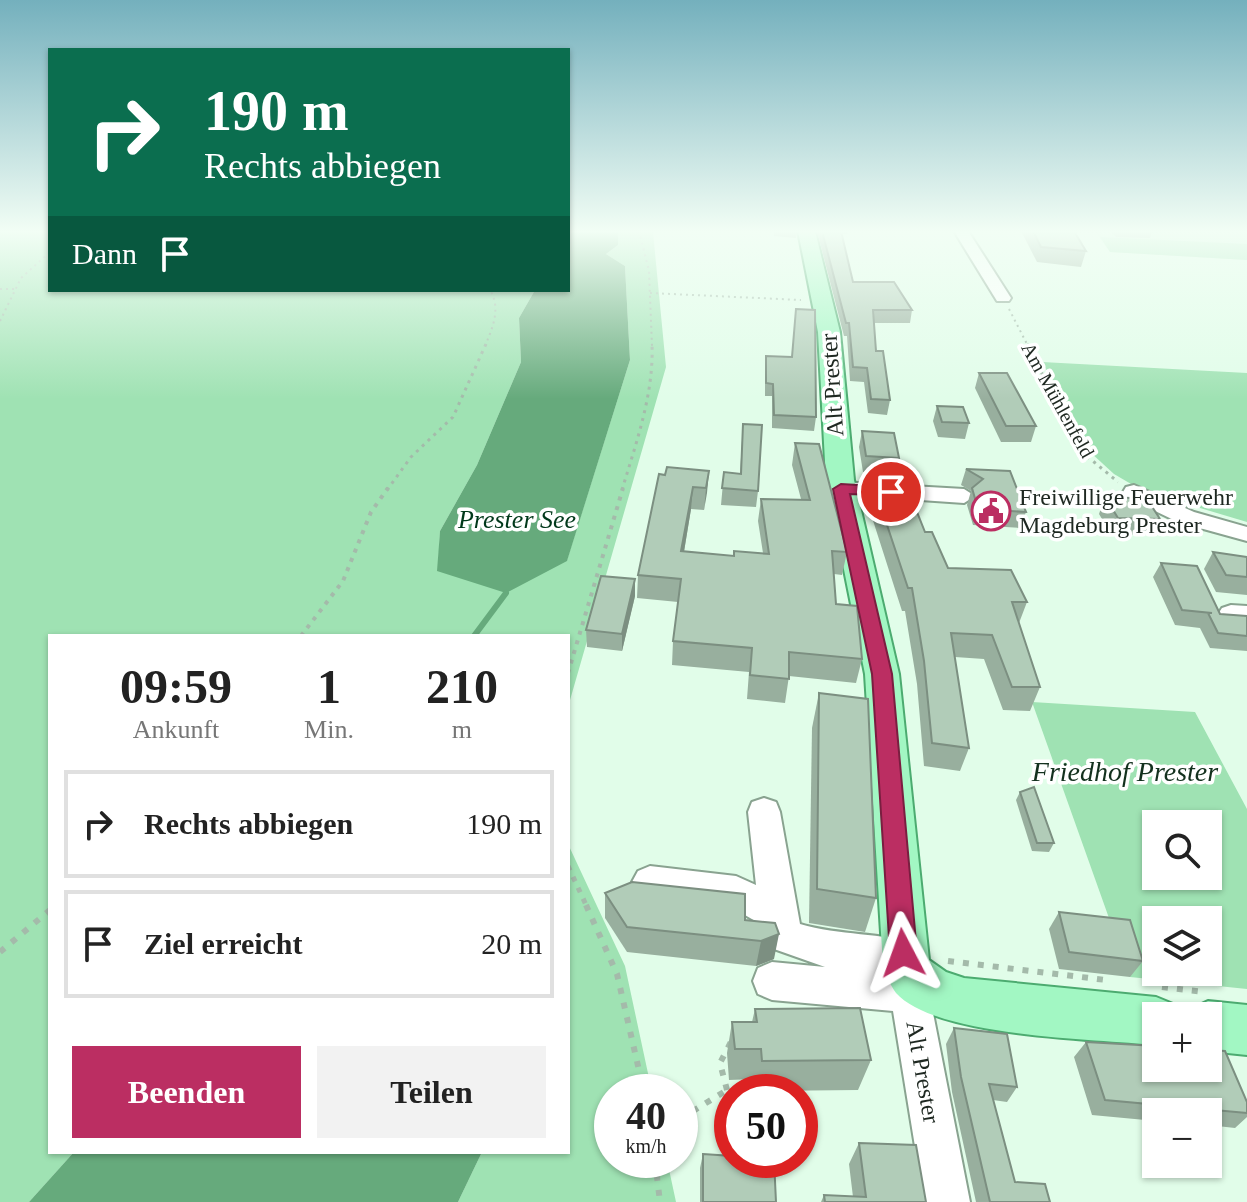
<!DOCTYPE html>
<html lang="de">
<meta charset="utf-8">
<style>
:root{--surface:#fff;--page:#f2f2f2;--text:#222;--muted:#767676;--line:#e0e0e0;--accent:#bb2e62}
body{margin:0;font-family:"Times New Roman",serif;background:var(--page);color:var(--text);height:100vh;display:flex;flex-direction:column;font-size:30px;white-space:nowrap}
*{box-sizing:border-box;margin:0}
p{font-size:26px;color:var(--muted)}
.icon{flex:none;width:44px;height:44px;fill:none;stroke:currentColor;stroke-width:2;stroke-linecap:round;stroke-linejoin:round}
.map{position:relative;flex:1;overflow:hidden}
.sheet{position:absolute;left:48px;top:634px;width:522px;height:520px;display:flex;flex-direction:column;background:var(--surface);border-radius:0px;box-shadow:0 2px 6px #0004}
.sheet>*{flex:none}
.guide{position:absolute;left:48px;top:48px;width:522px;height:244px;border-radius:0px;box-shadow:0 2px 6px #0004;background:#0b6e4f;color:#fff;overflow:hidden}
.buttons{position:absolute;left:1142px;top:810px;display:grid;gap:16px}
.buttons a{display:grid;place-items:center;width:80px;height:80px;border-radius:0px;background:var(--surface);box-shadow:0 2px 6px #0004;font-size:40px}
.speed{position:absolute;left:594px;top:1074px;display:flex;gap:16px;font-size:40px;font-weight:700;text-align:center}
.speed>*{display:grid;place-content:center;width:104px;height:104px;border-radius:50%;background:var(--surface);box-shadow:0 2px 6px #0004;line-height:1}
.speed small{font-size:20px;font-weight:400}
.speed .limit{border:12px solid #d22;background:#fff;color:#111}
.pin{position:absolute;display:grid;place-items:center;width:68px;height:68px;color:#fff;margin:-34px;border:4px solid #fff;border-radius:50%;box-shadow:0 2px 8px #0007}
.me{position:absolute;width:88px;margin:-44px;rotate:356deg;stroke-linejoin:round;filter:drop-shadow(0 0 6px #0008)}
.turn{display:flex;align-items:center;gap:28px;height:168px;padding:0 24px;font-size:36px}
.turn .icon{width:104px;height:104px;stroke-width:2.5}
.turn b{display:block;font-size:56px;line-height:68px}
.then{display:flex;align-items:center;height:76px;padding:0 24px;background:#0003;gap:16px;font-size:30px}
.eta{display:flex;justify-content:space-evenly;align-items:center;height:136px;text-align:center}
.eta b{font-size:48px;font-weight:700;line-height:56px}
.button{display:flex;gap:16px;margin-top:auto;padding:16px 24px}
.button a{flex:1;height:92px;border-radius:0px;background:var(--accent);color:#fff;font-size:32px;font-weight:700;line-height:92px;text-align:center}
.button a+a{background:var(--page);color:var(--text)}
ul{padding:0;list-style:none}
li{display:flex;align-items:center;gap:24px;height:108px;margin:0 16px 12px;padding:0 8px;border:4px solid var(--line);border-radius:0px}
li div{flex:1}
li b{display:block;font-size:30px}
li em{font-style:normal}
.map>svg:first-child{display:block}
.built{fill:#cff2d9}
.green{fill:#9fe2b3;fill-rule:evenodd}
.water{fill:#66aa7c}
.lines{fill:none;stroke-linecap:round;stroke-linejoin:round}
.stream{stroke:#66aa7c;stroke-width:6}
.minor-casing{stroke:#89a390;stroke-width:4}
.major-casing{stroke:#4cab70;stroke-width:4}
.path-far4{stroke:#a4baaa;stroke-width:2;stroke-dasharray:2 4;stroke-linecap:butt}
.path-far3{stroke:#a4baaa;stroke-width:3;stroke-dasharray:3 5;stroke-linecap:butt}
.path-far2{stroke:#a4baaa;stroke-width:4;stroke-dasharray:4 6;stroke-linecap:butt}
.path-far1{stroke:#a4baaa;stroke-width:5;stroke-dasharray:5 7;stroke-linecap:butt}
.path{stroke:#a4baaa;stroke-width:6;stroke-dasharray:6 9;stroke-linecap:butt}
.minor{fill:#fff;fill-rule:evenodd}
.major{fill:#a2f7c3;fill-rule:evenodd}
.wall{fill:#98af9e}
.shaded-wall{fill:#7c8f81}
.building{fill:#b1ccb8;stroke:#7c8f81;stroke-width:2}
.route{fill:#bb2e62;stroke:#7a1e40;stroke-width:2}
.labels{text-anchor:middle;dominant-baseline:central;stroke-width:7;stroke-linejoin:round;paint-order:stroke}
.far-street-label{font-size:20px;fill:#1e2821;stroke:#fff}
.street-label{font-size:24px;fill:#1e2821;stroke:#fff}
.poi-label{font-size:24px;fill:#1e2821;stroke:#fff;text-anchor:start}
.water-label{font-size:26px;font-style:italic;fill:#00381a;stroke:#fff}
.near-park-label{font-size:28px;font-style:italic;fill:#13311e;stroke:#fff}
</style>
<div class="map">
<svg width="1247" height="1202" viewBox="0 0 1247 1202">
<rect width="100%" height="100%" fill="#e1fde9"/>
<polygon class="built" points="1039,231 1247,231 1247,260 1110,252 1096,233"/>
<g class="green">
<polygon points="0,231 50,231 50,290 535,290 519,318 521,362 477,465 440,531 438,571 567,560 630,360 625,266 606,254 618,245 618,231 653,232 666,367 568,707 568,636 50,636 50,1152 74,1152 29,1202 0,1202"/>
<polygon points="1100,237 1247,244 1247,260 1110,252"/>
<polygon points="1042,362 1247,373 1247,522 1143,491 1114,474 1090,452"/>
<path d="M1032,702L1195,712L1247,809V989L1130,977ZM1156,824H1208V876H1156ZM1156,920H1208V972H1156Z"/>
<polygon points="568,844 625,966 652,1092 612,1092 612,1160 667,1160 676,1202 458,1202 482,1152 568,1152"/>
</g>
<g class="water">
<polygon points="568,231 618,231 618,245 606,254 625,266 630,360 567,561 506,593 437,571 440,531 477,465 521,362 519,318 535,290 568,290"/>
<polygon points="74,1152 482,1152 458,1202 29,1202"/>
</g>
<g class="lines">
<polyline class="stream" points="474,636 506,593"/>
<defs>
<g id="minor">
<polygon points="954,231 968,231 1011,298 1009,301 997,301"/>
<polygon points="841,482 964,489 975,496 964,503 833,494 830,489 833,484"/>
<polygon points="1134,485 1194,512 1247,527 1247,541 1178,522 1126,497 1123,492 1126,487"/>
<polygon points="1231,605 1247,606 1247,624 1222,620 1218,614 1222,608"/>
<path d="M764,798L776,802L780,812L800,924C839,936 883,932 917,945C927,967 931,982 932,1008L970,1202H924L893,1011L772,1000L758,994L753,981L758,968L772,962L825,967L774,949L764,926L731,907L638,893L632,882L638,871L650,866L736,876L756,885L748,812L752,802Z"/>
</g>
<g id="major">
<path d="M798,231H815L840,332L854,480L899,674L929,960L946,972L964,978L1156,997L1173,1004L1178,1016H1156V1045C1096,1039 935,1037 896,993C890,985 886,974 883,965L865,674L826,480L818,332Z"/>
<polygon points="1208,1001 1247,1005 1247,1055 1208,1051 1208,1016 1188,1016 1191,1009"/>
</g>
</defs>
<use href="#minor" class="minor-casing"/>
<use href="#major" class="major-casing"/>
<g class="path-far4">
<polyline points="639,231 649,271 652,346"/>
<polyline points="0,289 16,289"/>
<polyline points="650,293 801,300"/>
<polyline points="1009,309 1028,346"/>
<polyline points="0,321 21,278 50,252"/>
<path d="M485,346C493,327 501,308 490,290"/>
</g>
<g class="path-far3">
<polyline points="1027,344 1082,452 1118,482"/>
<polyline points="387,490 411,457 453,417 486,344"/>
<path d="M622,490C636,443 654,394 652,344"/>
</g>
<g class="path-far2">
<polyline points="301,636 343,581 371,512 388,488"/>
<polyline points="568,673 623,488"/>
</g>
<polyline class="path-far1" points="568,866 587,907"/>
<g class="path">
<polyline points="586,905 617,974 644,1092"/>
<polyline points="0,952 50,910"/>
<polyline points="948,961 1106,980"/>
<polyline points="1162,987 1205,992"/>
<polyline points="727,1090 720,1063 733,1038"/>
<polyline points="680,1119 727,1090 732,1097"/>
<polyline points="655,1160 660,1202"/>
</g>
<use href="#minor" class="minor"/>
<use href="#major" class="major"/>
</g>
<g class="wall">
<polygon points="774,231 797,231 796,238 774,236"/>
<polygon points="817,231 848,231 847,234 841,234 853,282 912,310 910,323 874,323 876,351 890,400 887,415 868,413 864,382 850,381 847,336 844,336"/>
<polygon points="1021,231 1074,231 1086,251 1081,267 1037,262"/>
<polygon points="1110,231 1152,231 1150,238 1116,237"/>
<polygon points="795,321 816,417 814,431 772,428 772,396 765,396 765,368 766,356 792,357"/>
<polygon points="979,373 1036,426 1031,442 1001,442 975,388"/>
<polygon points="937,406 969,423 965,439 938,437 933,421"/>
<polygon points="743,424 758,491 756,507 721,505 724,472 740,474"/>
<polygon points="862,431 899,458 895,474 863,472 859,447"/>
<polygon points="795,443 847,552 842,575 834,574 836,604 862,659 856,683 789,676 785,703 747,699 749,672 672,665 673,641 678,602 637,598 638,575 665,475 709,471 704,510 691,509 684,552 734,556 763,553 758,521 761,499 801,499 792,465"/>
<polygon points="966,469 1010,471 1026,512 1020,528 973,525 967,505 971,491 961,485"/>
<polygon points="874,486 925,532 948,568 1027,602 1019,623 1040,687 1030,711 1003,710 984,659 955,657 969,748 960,771 924,766 917,684 905,611 902,611 869,508"/>
<polygon points="1105,497 1160,519 1152,535 1111,534 1099,514"/>
<polygon points="1213,552 1247,557 1247,595 1216,592 1204,569"/>
<polygon points="1161,563 1220,614 1247,616 1247,651 1210,648 1200,628 1175,625 1153,577"/>
<polygon points="635,579 635,596 622,651 587,647 586,630"/>
<polygon points="819,693 876,898 865,932 809,923 812,728"/>
<polygon points="1020,792 1054,843 1049,852 1032,851 1016,800"/>
<polygon points="605,893 745,920 774,959 756,966 627,952 605,918"/>
<polygon points="1059,912 1143,961 1130,977 1059,969 1049,929"/>
<polygon points="755,1009 871,1060 858,1090 755,1091 754,1079 729,1080 727,1053 732,1022 752,1022"/>
<polygon points="954,1028 1017,1087 1007,1102 993,1100 1015,1182 1050,1202 976,1202 952,1092 946,1044"/>
<polygon points="1086,1042 1247,1102 1247,1117 1235,1128 1208,1125 1208,1112 1156,1112 1156,1121 1092,1115 1074,1057"/>
<polygon points="859,1143 926,1202 821,1202 824,1195 853,1197 849,1164"/>
<polygon points="703,1154 776,1202 700,1202 700,1168"/>
</g>
<g class="shaded-wall">
<polygon points="709,471 707,493 704,510 706,488"/>
<polygon points="693,487 691,509 680,575 681,551"/>
<polygon points="635,579 635,596 622,651 622,634"/>
<polygon points="779,934 774,959 756,966 761,941"/>
</g>
<g class="building">
<polygon points="822,231 841,231 853,282 894,282 912,310 873,310 876,351 883,351 890,400 871,399 867,368 853,367 849,323 846,323"/>
<polygon points="1033,231 1074,231 1086,251 1041,247"/>
<polygon points="796,309 815,310 816,417 774,415 773,384 766,383 766,356 792,357"/>
<polygon points="979,373 1007,373 1036,426 1006,426"/>
<polygon points="937,406 963,407 969,423 942,422"/>
<polygon points="743,424 762,425 758,491 722,488 724,472 741,474"/>
<polygon points="862,431 894,433 899,458 866,456"/>
<polygon points="795,443 819,444 847,552 832,551 836,604 857,606 862,659 789,652 789,679 750,675 752,648 673,641 681,579 638,575 659,474 665,475 667,467 709,471 706,488 693,487 681,551 734,556 734,551 769,554 761,499 810,500"/>
<polygon points="966,469 1010,471 1026,512 978,509 972,488 983,479"/>
<polygon points="874,486 907,487 925,532 932,532 948,568 1011,570 1027,602 1012,602 1040,687 1012,687 992,635 951,633 969,748 932,743 924,661 912,588 908,588"/>
<polygon points="1105,497 1131,498 1134,502 1149,502 1160,519 1118,518"/>
<polygon points="1213,552 1247,557 1247,577 1226,575"/>
<polygon points="1161,563 1197,566 1220,614 1247,616 1247,636 1218,633 1208,613 1212,613 1182,610"/>
<polygon points="601,576 635,579 622,634 586,630"/>
<polygon points="819,693 868,699 876,898 817,889"/>
<polygon points="1034,787 1054,843 1037,843 1020,792"/>
<polygon points="632,882 745,894 745,920 775,923 779,934 761,941 627,927 605,893"/>
<polygon points="1059,912 1130,920 1143,961 1069,952"/>
<polygon points="860,1008 871,1060 762,1061 761,1049 735,1049 732,1022 757,1022 755,1009"/>
<polygon points="954,1028 1007,1034 1017,1087 989,1084 1015,1182 1045,1184 1050,1202 990,1202 961,1077"/>
<polygon points="1086,1042 1156,1046 1156,1068 1208,1068 1208,1050 1225,1051 1247,1102 1247,1113 1105,1100"/>
<polygon points="859,1143 916,1145 926,1202 825,1202 824,1195 866,1197"/>
<polygon points="703,1154 732,1156 732,1160 774,1160 776,1202 703,1202"/>
</g>
<linearGradient id="sky" x2="0" y2="1"><stop stop-color="#74b0bd"/><stop offset="0.58" stop-color="#f2fef5"/><stop offset="1" stop-color="#f2fef5" stop-opacity="0"/></linearGradient>
<rect width="1247" height="399" fill="url(#sky)"/>
<polygon class="route" points="841,484 891,487 898,492 891,496 850,494 892,674 917,953 913,962 903,966 894,962 890,953 872,674 833,489"/>
<defs>
<symbol id="civic-ring" viewBox="-11 -11 22 22"><circle r="9.5" fill="#fff" stroke="#bb2e62" stroke-width="1.5"/><path d="M-.6-6.5H3V-4.5H.6V-3L4-1V1h2V6H-6V1h2V-1L-.6-3ZM-1.2 2.5V6h2.4V2.5Z" fill="#bb2e62"/></symbol>
</defs>
<g fill-rule="evenodd">
<use href="#civic-ring" x="969" y="489" width="44" height="44"/>
</g>
<g class="labels">
<g class="far-street-label">
<text transform="translate(1058 400) rotate(61)">Am Mühlenfeld</text>
</g>
<g class="street-label">
<text transform="translate(832 385) rotate(-94)">Alt Prester</text>
<text transform="translate(923 1072) rotate(80)">Alt Prester</text>
</g>
<g class="poi-label">
<text x="1019" y="497">Freiwillige Feuerwehr<tspan x="1019" dy="28">Magdeburg Prester</tspan></text>
</g>
<g class="water-label">
<text x="517" y="519">Prester See</text>
</g>
<g class="near-park-label">
<text x="1125" y="771">Friedhof Prester</text>
</g>
</g>
</svg>
<div class="buttons">
<a><svg class="icon" aria-label="search" viewBox="0 0 24 24"><circle cx="10" cy="10" r="6"/><path d="M15 15l6 6"/></svg></a>
<a><svg class="icon" aria-label="layers" viewBox="0 0 24 24"><path d="M12 4l9 5-9 5-9-5zM3 14l9 5 9-5"/></svg></a>
<a>+</a>
<a>−</a>
</div>
<div class="speed"><div>40<small>km/h</small></div><div class="limit">50</div></div>
<div class="pin" style="left:891px;top:492px;background:#d93025"><svg class="icon" aria-label="arrive" viewBox="0 0 24 24"><path d="M6 21V4h12l-3 4 3 4H6"/></svg></div>
<svg class="me" style="left:903px;top:953px" viewBox="-20 -20 40 40"><path d="M0-17L14 15 0 8-14 15z" fill="#bb2e62" stroke="#fff" stroke-width="4"/></svg>
<div class="guide">
<div class="turn"><svg class="icon" aria-label="right" viewBox="0 0 24 24"><path d="M7 20v-9h11M14 6l5 5-5 5"/></svg><div><b>190 m</b>Rechts abbiegen</div></div>
<div class="then">Dann<svg class="icon" aria-label="arrive" viewBox="0 0 24 24"><path d="M6 21V4h12l-3 4 3 4H6"/></svg></div>
</div>
<section class="sheet">
<div class="eta">
<div><b>09:59</b><p>Ankunft</p></div>
<div><b>1</b><p>Min.</p></div>
<div><b>210</b><p>m</p></div>
</div>
<ul>
<li><svg class="icon" aria-label="right" viewBox="0 0 24 24"><path d="M7 20v-9h11M14 6l5 5-5 5"/></svg><div><b>Rechts abbiegen</b></div><em>190 m</em></li>
<li><svg class="icon" aria-label="arrive" viewBox="0 0 24 24"><path d="M6 21V4h12l-3 4 3 4H6"/></svg><div><b>Ziel erreicht</b></div><em>20 m</em></li>
</ul>
<div class="button"><a>Beenden</a><a>Teilen</a></div>
</section>
</div>
